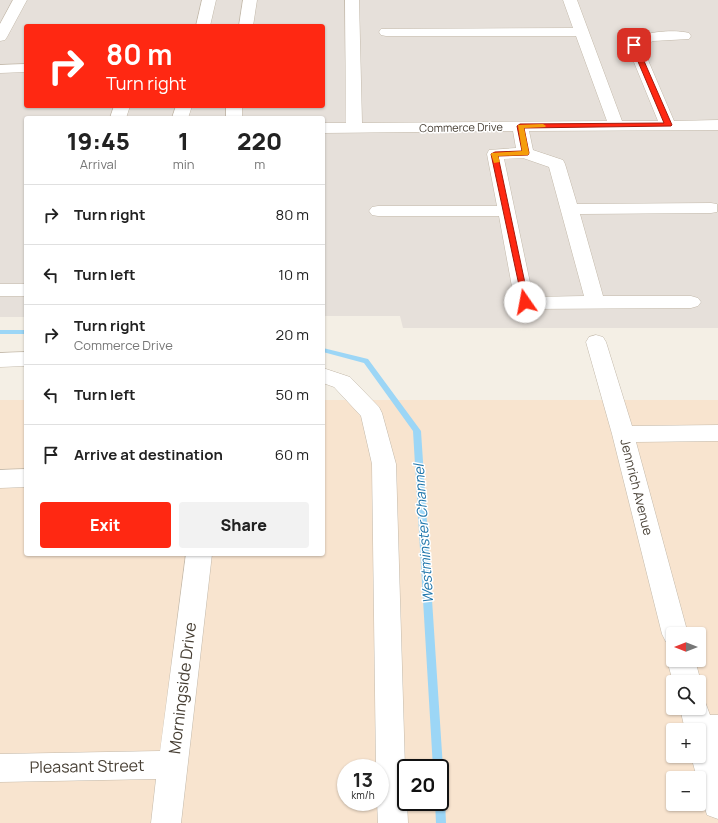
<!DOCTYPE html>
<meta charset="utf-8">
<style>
:root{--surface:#fff;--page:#f2f2f2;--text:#222;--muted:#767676;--line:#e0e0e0;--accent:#ff2812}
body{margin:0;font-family:Manrope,sans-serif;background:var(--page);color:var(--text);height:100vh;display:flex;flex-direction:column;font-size:15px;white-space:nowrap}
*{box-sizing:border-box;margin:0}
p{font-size:13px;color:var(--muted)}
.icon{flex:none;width:22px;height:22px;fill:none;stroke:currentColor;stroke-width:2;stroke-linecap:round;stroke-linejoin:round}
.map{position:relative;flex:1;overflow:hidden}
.panel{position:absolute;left:24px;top:116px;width:301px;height:440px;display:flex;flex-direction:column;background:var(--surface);border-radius:4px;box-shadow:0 1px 3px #0004}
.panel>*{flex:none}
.banner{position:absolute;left:24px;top:24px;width:301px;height:84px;border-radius:4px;box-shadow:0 1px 3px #0004;background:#ff2812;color:#fff;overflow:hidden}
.needle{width:26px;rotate:270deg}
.tools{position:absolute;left:666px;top:627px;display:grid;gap:8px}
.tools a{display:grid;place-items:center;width:40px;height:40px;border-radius:4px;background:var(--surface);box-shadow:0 1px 3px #0004;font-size:20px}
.speed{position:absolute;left:337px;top:759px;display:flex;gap:8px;font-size:20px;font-weight:700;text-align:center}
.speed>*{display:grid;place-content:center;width:52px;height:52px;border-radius:50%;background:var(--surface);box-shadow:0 1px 3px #0004;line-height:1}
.speed small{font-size:10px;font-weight:400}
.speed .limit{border:2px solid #111;border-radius:6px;background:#fff;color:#111}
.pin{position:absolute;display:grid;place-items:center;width:34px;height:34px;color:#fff;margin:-17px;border-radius:8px;box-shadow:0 2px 6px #0006}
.me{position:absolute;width:44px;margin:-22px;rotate:348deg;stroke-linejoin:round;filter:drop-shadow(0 0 3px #0008)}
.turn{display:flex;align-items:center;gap:14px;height:84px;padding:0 16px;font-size:18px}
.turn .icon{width:52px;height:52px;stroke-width:2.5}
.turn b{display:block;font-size:28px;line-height:34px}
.eta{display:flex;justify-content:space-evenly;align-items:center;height:68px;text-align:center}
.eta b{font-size:24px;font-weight:800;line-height:28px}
.action{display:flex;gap:8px;margin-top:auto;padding:8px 16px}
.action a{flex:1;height:46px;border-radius:4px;background:var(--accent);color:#fff;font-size:16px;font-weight:800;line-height:46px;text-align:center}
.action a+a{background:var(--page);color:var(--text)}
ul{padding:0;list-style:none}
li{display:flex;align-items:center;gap:12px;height:60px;padding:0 16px;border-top:1px solid var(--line)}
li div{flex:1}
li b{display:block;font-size:15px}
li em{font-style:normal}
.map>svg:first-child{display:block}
.commercial{fill:#f8e4cf;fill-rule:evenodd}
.industrial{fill:#e6e0da;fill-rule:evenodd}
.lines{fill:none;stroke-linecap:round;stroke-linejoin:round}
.stream{fill:#9cd6f6;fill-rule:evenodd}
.minor-casing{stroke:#c3b9aa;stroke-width:1}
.minor{fill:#fff;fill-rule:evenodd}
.route{fill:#ff2812;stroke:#a61a0c}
.slow{fill:#f59e0b}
.labels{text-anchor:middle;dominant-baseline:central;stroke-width:3;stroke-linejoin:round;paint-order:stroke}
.far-street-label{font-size:11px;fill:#473f34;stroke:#fff}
.street-label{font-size:13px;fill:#473f34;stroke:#fff}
.water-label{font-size:14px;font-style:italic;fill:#2278ac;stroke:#fff}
.near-street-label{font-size:16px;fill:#473f34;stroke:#fff}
</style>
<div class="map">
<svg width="718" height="823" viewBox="0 0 718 823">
<rect width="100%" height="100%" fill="#f4efe5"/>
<path class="commercial" d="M0,400H26V554H323V400H718V823H0ZM673,634H699V660H673ZM673,682H699V708H673ZM673,730H699V756H673ZM346,768H380V802H346ZM406,768H440V802H406ZM673,778H699V804H673Z"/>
<path class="industrial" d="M0,0H718V328H403L400,316H323V118H26V317H0ZM26,26H323V106H26Z"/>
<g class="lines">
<g class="stream">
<rect x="0" y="330" width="26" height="4"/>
<polygon points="323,348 368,359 421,431 443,768 440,772 440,768 433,768 413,431 364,363 323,352"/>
<polygon points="440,797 443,799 445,802 446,823 436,823 435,802 440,802"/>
</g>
<defs>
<g id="minor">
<polygon points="13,0 27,0 7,37 5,40 0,41 0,24"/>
<polygon points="202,0 216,0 210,26 196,26"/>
<polygon points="243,0 257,0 253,26 239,26"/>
<path d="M345,0H359L362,123L607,121L576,36H386L381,35L379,32L381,29L573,28L563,0H577L622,121H658L627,45C637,31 674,29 689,33L691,36L689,39L653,41L642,46L674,121L718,120V130L529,131L533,150L563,160L565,164L577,204L711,203L717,204V212L711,213L580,214L603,296H691L698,298L701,302L698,306L691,308L525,309L518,307L515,303L499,216H378L372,215L369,211L372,207L378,206H497L487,154L489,150L516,148L513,131L323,133V123H346ZM523,158L549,167L584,296L533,297L504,159Z"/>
<polygon points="26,64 26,72 0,73 0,65"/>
<polygon points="114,106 130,106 126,118 110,118"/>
<polygon points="176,106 192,106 188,118 172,118"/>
<rect x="226" y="106" width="16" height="12"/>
<rect x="0" y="284" width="26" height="12"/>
<polygon points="596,335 603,337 606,342 632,426 718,425 718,441 636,442 688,634 673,634 673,645 666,642 662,634 612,434 586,342 589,337"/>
<polygon points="26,352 26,366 0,367 0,353"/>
<polygon points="323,368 350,377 379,407 382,413 396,464 406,802 407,802 408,823 378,823 377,802 380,802 380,768 376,768 372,464 361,416 334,387 323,383"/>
<polygon points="26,469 26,487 0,488 0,470"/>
<polygon points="186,554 212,554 181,823 151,823 156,779 0,782 0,754 160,751"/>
<polygon points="671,651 673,651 673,660 695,660 701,682 699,686 699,682 673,682 667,660"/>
<polygon points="699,697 704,699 710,715 718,715 718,819 707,815 699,788 699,778 697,778 691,756 699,756 699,730 685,730 680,708 699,708"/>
</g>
</defs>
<use href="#minor" class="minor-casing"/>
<use href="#minor" class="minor"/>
</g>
<polygon class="route" points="632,43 637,45 672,125 671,126 524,128 529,153 528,155 498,156 529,302 528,304 523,304 491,154 495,152 522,151 517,126 520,124 664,123 631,45"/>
<polygon class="slow" points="543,124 546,126 545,127 524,128 529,153 528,155 498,156 500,162 494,163 491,154 492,153 522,151 518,125"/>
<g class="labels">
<g class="far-street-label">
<text transform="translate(461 127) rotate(-1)">Commerce Drive</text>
</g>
<g class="street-label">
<text transform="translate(637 487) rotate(76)">Jennrich Avenue</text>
</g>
<g class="water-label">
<text transform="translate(423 534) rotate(-94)">Westminster Channel</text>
</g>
<g class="near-street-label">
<text transform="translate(182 688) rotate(-83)">Morningside Drive</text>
<text transform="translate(87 766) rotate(-1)">Pleasant Street</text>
</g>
</g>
</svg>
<div class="tools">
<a><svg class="needle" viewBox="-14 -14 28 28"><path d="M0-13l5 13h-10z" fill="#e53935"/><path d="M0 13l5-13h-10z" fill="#767676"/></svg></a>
<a><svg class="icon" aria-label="search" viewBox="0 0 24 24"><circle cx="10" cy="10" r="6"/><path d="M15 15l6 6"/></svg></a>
<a>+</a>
<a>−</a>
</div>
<div class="speed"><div>13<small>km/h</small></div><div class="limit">20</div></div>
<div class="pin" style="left:634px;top:45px;background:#d93025"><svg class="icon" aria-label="arrive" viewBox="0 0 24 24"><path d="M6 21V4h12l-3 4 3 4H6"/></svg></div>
<svg class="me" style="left:525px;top:302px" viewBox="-20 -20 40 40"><circle r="19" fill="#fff"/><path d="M0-13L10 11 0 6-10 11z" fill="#ff2812"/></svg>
<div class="banner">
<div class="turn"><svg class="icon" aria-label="right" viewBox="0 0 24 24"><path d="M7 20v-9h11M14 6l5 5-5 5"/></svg><div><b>80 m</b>Turn right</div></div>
</div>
<section class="panel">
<div class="eta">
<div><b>19:45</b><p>Arrival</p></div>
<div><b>1</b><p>min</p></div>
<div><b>220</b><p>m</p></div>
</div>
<ul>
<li><svg class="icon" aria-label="right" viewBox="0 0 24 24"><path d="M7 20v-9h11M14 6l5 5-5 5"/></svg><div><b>Turn right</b></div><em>80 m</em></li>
<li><svg class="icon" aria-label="left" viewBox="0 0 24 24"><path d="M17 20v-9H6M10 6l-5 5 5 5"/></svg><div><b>Turn left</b></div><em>10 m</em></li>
<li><svg class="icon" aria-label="right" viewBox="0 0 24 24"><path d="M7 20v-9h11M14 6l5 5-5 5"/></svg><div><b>Turn right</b><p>Commerce Drive</p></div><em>20 m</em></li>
<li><svg class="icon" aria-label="left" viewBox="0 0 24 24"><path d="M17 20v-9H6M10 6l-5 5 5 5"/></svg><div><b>Turn left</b></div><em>50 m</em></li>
<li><svg class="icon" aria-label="arrive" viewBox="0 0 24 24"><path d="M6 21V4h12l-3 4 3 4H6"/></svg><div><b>Arrive at destination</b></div><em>60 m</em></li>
</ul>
<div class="action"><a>Exit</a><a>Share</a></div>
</section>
</div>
